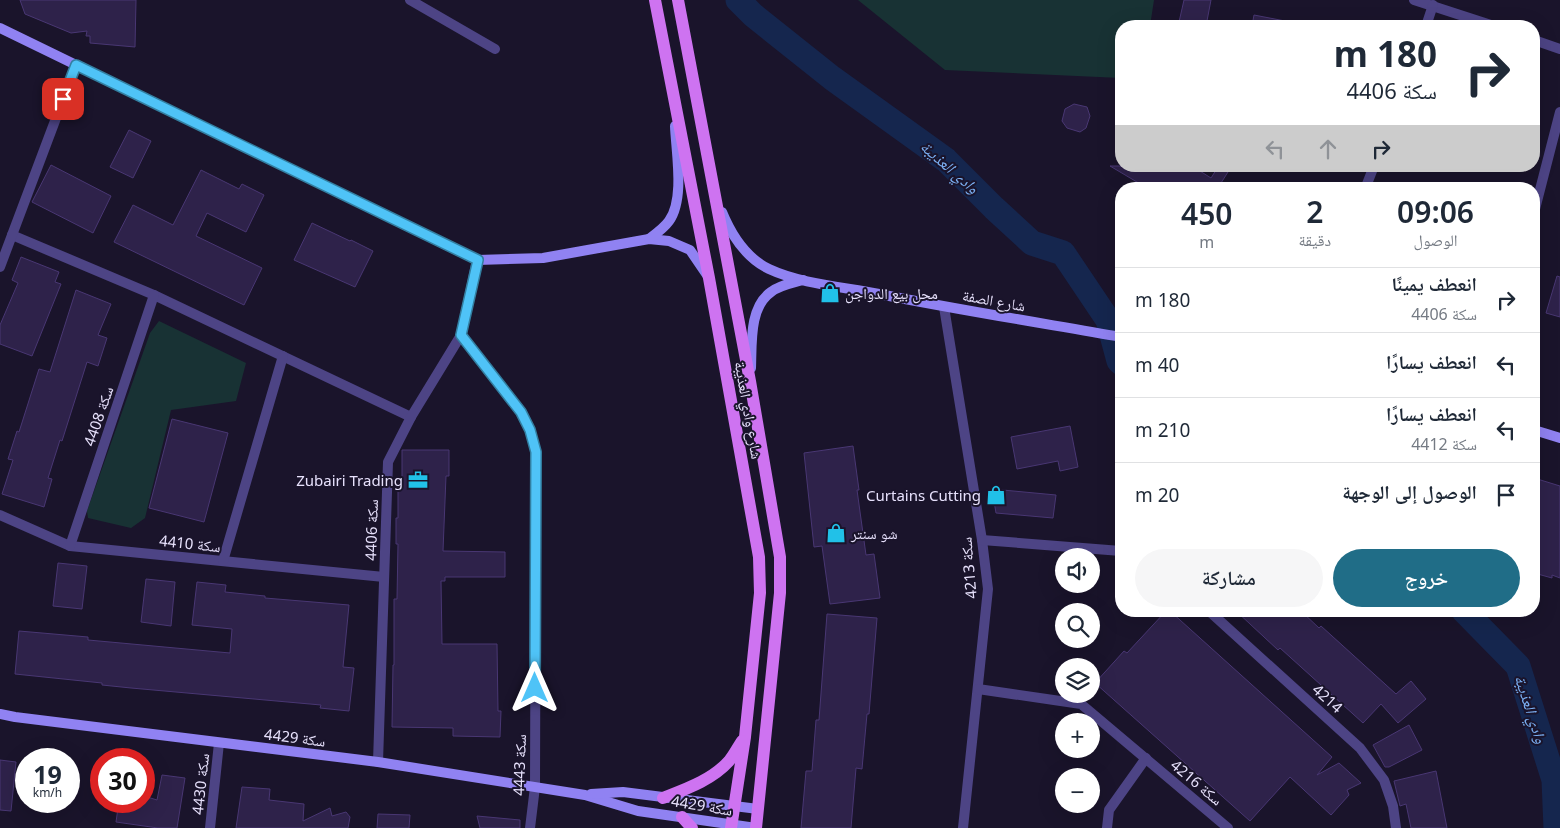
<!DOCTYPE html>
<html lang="ar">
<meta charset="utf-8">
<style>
:root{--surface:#fff;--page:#f6f6f7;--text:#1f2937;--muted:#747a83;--line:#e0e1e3;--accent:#206d87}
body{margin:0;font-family:"Noto Sans","Noto Naskh Arabic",sans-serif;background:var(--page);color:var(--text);direction:rtl;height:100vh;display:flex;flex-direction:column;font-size:19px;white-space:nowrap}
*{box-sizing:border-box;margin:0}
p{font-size:16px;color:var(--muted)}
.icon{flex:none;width:28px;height:28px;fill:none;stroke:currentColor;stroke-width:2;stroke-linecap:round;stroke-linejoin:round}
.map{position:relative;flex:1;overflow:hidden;direction:ltr}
.side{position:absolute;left:1115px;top:182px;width:425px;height:435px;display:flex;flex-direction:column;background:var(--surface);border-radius:20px;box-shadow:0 5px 20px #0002;direction:rtl}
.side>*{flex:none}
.hud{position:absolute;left:1115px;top:20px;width:425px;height:152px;border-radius:20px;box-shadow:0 5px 20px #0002;direction:rtl;background:#fff;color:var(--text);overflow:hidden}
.controls{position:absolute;left:1055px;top:548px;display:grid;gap:10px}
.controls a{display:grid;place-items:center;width:45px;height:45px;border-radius:50%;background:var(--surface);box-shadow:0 5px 20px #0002;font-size:25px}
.speed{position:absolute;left:15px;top:748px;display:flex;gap:10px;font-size:25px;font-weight:700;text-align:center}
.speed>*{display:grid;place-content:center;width:65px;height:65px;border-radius:50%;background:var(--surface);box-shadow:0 5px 20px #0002;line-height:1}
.speed small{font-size:12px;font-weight:400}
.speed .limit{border:8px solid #d22;background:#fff;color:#111}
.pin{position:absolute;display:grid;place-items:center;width:42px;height:42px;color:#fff;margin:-21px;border-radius:10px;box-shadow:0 2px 8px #0006}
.me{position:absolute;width:55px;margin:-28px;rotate:0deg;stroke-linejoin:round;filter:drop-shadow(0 0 4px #0008)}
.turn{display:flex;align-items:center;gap:18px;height:105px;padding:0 20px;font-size:22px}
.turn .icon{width:65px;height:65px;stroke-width:2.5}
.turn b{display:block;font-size:35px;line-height:42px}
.lanes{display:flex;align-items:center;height:48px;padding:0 20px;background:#0003;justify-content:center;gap:25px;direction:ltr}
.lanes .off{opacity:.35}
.eta{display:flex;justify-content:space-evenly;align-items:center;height:85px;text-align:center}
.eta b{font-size:30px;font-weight:600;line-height:35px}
.action{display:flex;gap:10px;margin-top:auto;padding:10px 20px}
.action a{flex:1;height:58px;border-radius:30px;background:var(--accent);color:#fff;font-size:20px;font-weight:600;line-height:58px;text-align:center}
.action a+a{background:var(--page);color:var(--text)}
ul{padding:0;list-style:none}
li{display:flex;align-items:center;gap:15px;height:65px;padding:0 20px;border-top:1px solid var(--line)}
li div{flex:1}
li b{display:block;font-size:19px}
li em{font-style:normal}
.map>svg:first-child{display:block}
.green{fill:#183234}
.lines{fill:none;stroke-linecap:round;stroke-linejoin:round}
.river{stroke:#15264e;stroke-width:25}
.building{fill:#2e224a;stroke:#493773}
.street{stroke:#4d4485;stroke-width:10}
.secondary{stroke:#9082f2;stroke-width:10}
.primary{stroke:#ce73f1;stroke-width:12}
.route-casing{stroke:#337fa1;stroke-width:12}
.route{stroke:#4fc3f7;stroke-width:9}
.labels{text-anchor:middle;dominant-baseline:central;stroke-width:4;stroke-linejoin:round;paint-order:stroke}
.poi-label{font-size:15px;fill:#e7e1fc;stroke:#1a142b;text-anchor:start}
.street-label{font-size:15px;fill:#e7e1fc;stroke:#1a142b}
.water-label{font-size:16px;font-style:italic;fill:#7aaef1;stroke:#1a142b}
</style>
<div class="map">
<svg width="1560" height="828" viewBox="0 0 1560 828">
<rect width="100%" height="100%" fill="#1a142b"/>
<g class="green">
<polygon points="858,0 1154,0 1150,26 1121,26 1121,78 945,70"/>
<polygon points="159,321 246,363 236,401 171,410 145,518 131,528 88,518 87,511 150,333"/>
</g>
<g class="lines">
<g class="river">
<polyline points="738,0 753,15 832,78 946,160 994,208 1032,243 1063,253 1108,320 1119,361 1121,363"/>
<polyline points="1464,611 1518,666 1554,780 1556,828"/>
</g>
</g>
<g class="building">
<polygon points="20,0 136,0 135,47 90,43 90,36 86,36 87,31 71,33 25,14"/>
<polygon points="1184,0 1211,0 1206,26 1179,22"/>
<polygon points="1254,15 1285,21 1285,26 1252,26"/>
<polygon points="1074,104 1087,107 1090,116 1086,128 1080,132 1067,128 1062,121 1065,109"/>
<polygon points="129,130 151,141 133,178 110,167"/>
<polygon points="51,165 111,196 93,233 32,202"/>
<polygon points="1110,166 1192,166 1211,178 1218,167 1228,172 1221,183 1230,189 1160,189 1150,183 1147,188"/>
<polygon points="201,170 239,189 242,184 264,195 246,232 207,213 196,236 262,268 244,305 114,242 133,205 173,225"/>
<polygon points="312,223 350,241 351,240 373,251 355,287 294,260"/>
<polygon points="21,257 59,272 55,282 61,284 32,356 0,344 0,325 18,283 12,280"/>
<polygon points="1557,276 1560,277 1560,317 1546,313"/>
<polygon points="76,290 111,304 98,335 107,338 98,366 87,362 62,441 60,440 48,478 52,479 44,507 2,494 13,460 8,459 17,431 19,432 39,369 50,372"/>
<polygon points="172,419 228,433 204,522 149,508"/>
<polygon points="1070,426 1078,467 1060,471 1058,461 1017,469 1011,437"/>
<polygon points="853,446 859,490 857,490 866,555 874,554 880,598 830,604 822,546 814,547 804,453"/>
<polygon points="402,450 449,450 449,476 446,476 443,551 505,552 505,577 445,577 445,581 441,581 442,644 497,644 498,711 501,711 500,737 453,736 453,728 392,727 393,665 394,665 394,599 397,599 398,544 396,544 396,518 398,518 398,484 402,484"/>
<polygon points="1534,478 1560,486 1560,578 1552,575 1552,578 1534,573"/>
<polygon points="992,489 1056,495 1053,518 996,513"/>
<polygon points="58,563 87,566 82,609 53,606"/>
<polygon points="146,579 175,582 171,626 141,622"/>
<polygon points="197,582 226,585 225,592 265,596 265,598 349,605 343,667 354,668 349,711 320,708 321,705 131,688 102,685 102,683 15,674 19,631 88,637 88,640 230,653 232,629 192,625"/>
<polygon points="1166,611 1170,611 1332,757 1317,775 1339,763 1361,783 1347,790 1349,795 1331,815 1290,777 1250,821 1095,683 1124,651 1127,653"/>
<polygon points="1236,611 1301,611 1319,628 1321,626 1396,694 1411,681 1426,699 1398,723 1381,704 1363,723 1280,648 1278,650"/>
<polygon points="827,614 877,618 869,714 867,714 862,769 856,768 851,828 801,828 806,771 812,771 816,720 819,720"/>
<polygon points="1409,725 1422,750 1389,767 1385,767 1373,745"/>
<polygon points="0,760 16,762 11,811 0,810"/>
<polygon points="1436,771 1447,828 1411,828 1406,804 1400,806 1394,781"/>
<polygon points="162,775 185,778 177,828 158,828 116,822 119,801 144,801 144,796 157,800"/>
<polygon points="242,787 270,789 269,800 304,804 303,821 330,808 332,816 346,812 350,817 348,828 236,828"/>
<polygon points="378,814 410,815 409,828 377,828"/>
<polygon points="477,816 520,820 520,828 480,828"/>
</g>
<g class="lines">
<g class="street">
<polyline points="410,0 495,49"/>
<polyline points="1414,0 1494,26"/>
<polyline points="1426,26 1433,5"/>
<polyline points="1534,40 1560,49"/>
<polyline points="1365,189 1374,166"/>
<polyline points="1534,213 1560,112"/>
<polyline points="12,235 154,295 411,417"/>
<polyline points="0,267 76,65"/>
<polyline points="944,307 982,540 988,589 963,828"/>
<polyline points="461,335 521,412 530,430 536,452 535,787 530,828"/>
<polyline points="0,515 70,546 384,577"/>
<polyline points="982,540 1121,551"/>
<polyline points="70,546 154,295"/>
<polyline points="223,561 283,356"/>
<polyline points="1209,611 1360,748 1384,780 1393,806 1396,828"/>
<polyline points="978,689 1081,704 1228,828"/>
<polyline points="378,762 388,462 411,417 461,335 477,260"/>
<polyline points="210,828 219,743"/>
<polyline points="1107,828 1109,810 1146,758"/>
</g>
<g class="secondary">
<polyline points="0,28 477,260 543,258 649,239 669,241 690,250 707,275"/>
<path d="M722,212C731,234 746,258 769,269C801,284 844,287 879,294C960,310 1041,323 1121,337"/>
<path d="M649,239C657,233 664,228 669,221C685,199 676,152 675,126"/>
<path d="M751,368C752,344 749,307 771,292C780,285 793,283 803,280"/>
<polyline points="1534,430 1560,438"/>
<polyline points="0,714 15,717 378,762 585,795 638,811 756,828"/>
<polyline points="591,794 623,792 758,809"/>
</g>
<g class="primary">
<polyline points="655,0 709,278 759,557 760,593 745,737 731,828"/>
<polyline points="678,0 750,381 780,557 780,593 756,828"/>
<path d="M663,798C686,789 712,780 729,761C734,755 738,747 742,741"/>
<polyline points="682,817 692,828"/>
</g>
</g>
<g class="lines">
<defs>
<polyline id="route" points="63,99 76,65 478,260 461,335 521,412 530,430 536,452 535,688"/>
</defs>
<use href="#route" class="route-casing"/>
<use href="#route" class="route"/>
</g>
<defs>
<symbol id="shop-bare" viewBox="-9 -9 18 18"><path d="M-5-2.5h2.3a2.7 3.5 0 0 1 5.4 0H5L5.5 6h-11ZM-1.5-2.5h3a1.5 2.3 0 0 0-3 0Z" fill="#21c1e8" stroke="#1a142b" stroke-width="2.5" paint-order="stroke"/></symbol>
<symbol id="office-bare" viewBox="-9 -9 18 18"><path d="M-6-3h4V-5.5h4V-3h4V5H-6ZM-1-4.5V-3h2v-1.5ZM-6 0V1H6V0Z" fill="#21c1e8" stroke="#1a142b" stroke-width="2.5" paint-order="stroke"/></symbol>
</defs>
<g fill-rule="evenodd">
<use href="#shop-bare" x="816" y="279" width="28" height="28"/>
<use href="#office-bare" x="404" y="466" width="28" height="28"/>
<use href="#shop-bare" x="982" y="481" width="28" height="28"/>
<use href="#shop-bare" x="822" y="519" width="28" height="28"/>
</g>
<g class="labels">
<g class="poi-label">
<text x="845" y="293">محل بيع الدواجن</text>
<text x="403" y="480" text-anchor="end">Zubairi Trading</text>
<text x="981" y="495" text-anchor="end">Curtains Cutting</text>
<text x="851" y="533">شو سنتر</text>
</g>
<g class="street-label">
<text transform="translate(994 300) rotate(10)">شارع الصفة</text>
<text transform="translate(749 410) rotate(80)">شارع وادي العذيبة</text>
<text transform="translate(98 416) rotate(-71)">سكة 4408</text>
<text transform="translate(371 530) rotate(-88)">سكة 4406</text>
<text transform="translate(190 543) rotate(6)">سكة 4410</text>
<text transform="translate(968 568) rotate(-95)">سكة 4213</text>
<text transform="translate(1328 698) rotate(42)">4214</text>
<text transform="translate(295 737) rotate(7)">سكة 4429</text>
<text transform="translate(519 765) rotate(-88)">سكة 4443</text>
<text transform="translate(1197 782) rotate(40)">سكة 4216</text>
<text transform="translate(200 784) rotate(-84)">سكة 4430</text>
<text transform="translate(702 805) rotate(9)">سكة 4429</text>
</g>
<g class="water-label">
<text transform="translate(950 167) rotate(41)">وادي العذيبة</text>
<text transform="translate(1531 709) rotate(72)">وادي العذيبة</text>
</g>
</g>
</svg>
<div class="controls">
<a><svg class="icon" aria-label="sound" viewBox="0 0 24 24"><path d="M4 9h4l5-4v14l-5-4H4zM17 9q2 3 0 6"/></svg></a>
<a><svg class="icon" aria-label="search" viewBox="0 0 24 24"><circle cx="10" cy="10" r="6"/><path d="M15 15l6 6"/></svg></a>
<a><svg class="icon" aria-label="layers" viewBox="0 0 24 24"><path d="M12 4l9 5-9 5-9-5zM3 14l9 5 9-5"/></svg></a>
<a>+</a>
<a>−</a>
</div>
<div class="speed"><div>19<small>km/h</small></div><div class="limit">30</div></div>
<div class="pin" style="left:63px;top:99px;background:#d93025"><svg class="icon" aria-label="arrive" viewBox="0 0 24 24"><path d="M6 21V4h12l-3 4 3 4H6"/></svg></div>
<svg class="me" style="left:535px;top:688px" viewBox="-20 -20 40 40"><path d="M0-17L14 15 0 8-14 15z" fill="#4fc3f7" stroke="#fff" stroke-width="4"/></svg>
<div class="hud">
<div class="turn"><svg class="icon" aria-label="right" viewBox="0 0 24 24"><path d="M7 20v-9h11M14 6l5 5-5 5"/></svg><div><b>180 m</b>سكة 4406</div></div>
<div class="lanes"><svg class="icon off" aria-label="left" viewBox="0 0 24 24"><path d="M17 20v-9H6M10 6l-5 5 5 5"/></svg><svg class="icon off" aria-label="ahead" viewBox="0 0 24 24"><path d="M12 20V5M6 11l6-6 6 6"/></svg><svg class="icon" aria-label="right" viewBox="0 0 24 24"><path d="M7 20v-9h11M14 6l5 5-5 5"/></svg></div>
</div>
<section class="side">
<div class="eta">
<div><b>09:06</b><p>الوصول</p></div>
<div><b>2</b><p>دقيقة</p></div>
<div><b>450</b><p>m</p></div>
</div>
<ul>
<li><svg class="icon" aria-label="right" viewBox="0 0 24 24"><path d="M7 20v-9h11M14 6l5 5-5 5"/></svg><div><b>انعطف يمينًا</b><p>سكة 4406</p></div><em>180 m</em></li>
<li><svg class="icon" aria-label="left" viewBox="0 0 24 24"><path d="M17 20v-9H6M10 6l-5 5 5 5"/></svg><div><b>انعطف يسارًا</b></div><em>40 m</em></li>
<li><svg class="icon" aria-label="left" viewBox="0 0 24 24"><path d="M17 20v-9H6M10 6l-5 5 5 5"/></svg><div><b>انعطف يسارًا</b><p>سكة 4412</p></div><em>210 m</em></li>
<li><svg class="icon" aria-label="arrive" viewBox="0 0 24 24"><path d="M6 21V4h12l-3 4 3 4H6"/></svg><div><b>الوصول إلى الوجهة</b></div><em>20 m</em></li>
</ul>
<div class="action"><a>خروج</a><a>مشاركة</a></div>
</section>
</div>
